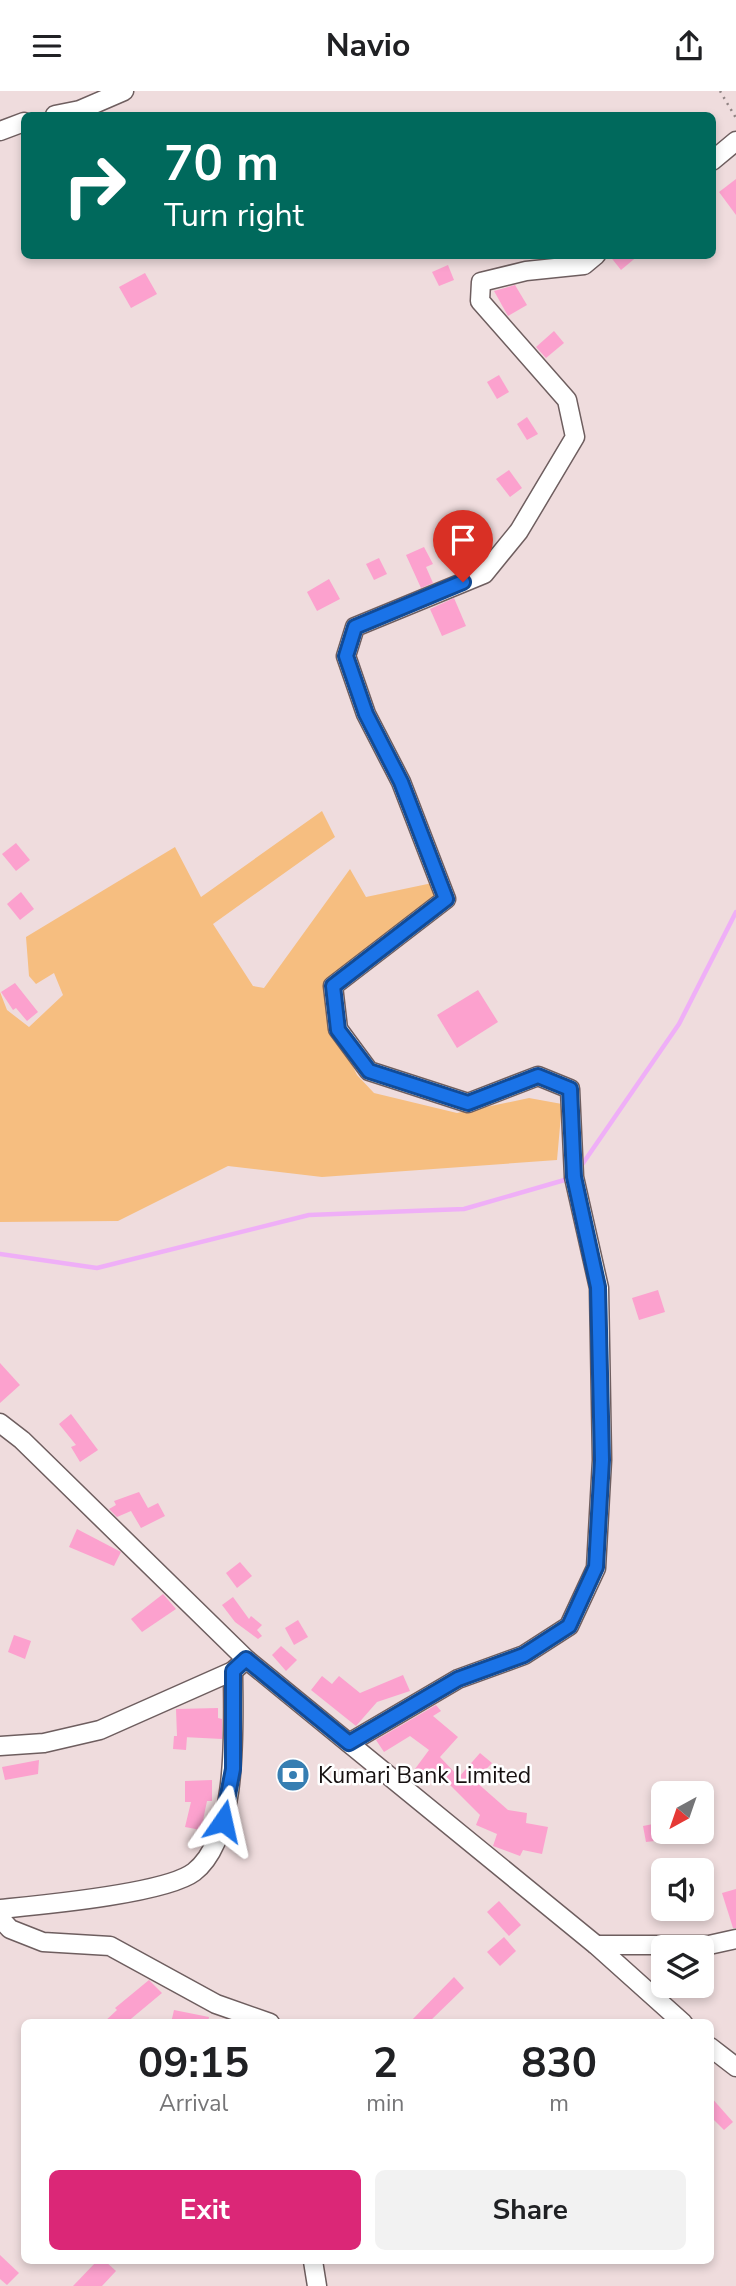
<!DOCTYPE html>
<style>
:root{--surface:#fff;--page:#f2f2f2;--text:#202124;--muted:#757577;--accent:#db2777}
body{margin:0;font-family:"Nunito Sans",sans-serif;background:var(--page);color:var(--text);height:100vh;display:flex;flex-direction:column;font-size:26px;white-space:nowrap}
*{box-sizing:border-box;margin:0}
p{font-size:23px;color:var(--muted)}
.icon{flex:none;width:38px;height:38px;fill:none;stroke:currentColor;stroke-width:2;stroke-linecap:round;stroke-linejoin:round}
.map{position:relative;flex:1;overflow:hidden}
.drawer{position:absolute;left:21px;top:1928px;width:693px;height:245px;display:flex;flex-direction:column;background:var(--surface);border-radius:10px;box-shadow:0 4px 10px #0003}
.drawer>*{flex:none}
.banner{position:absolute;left:21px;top:21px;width:695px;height:147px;border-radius:10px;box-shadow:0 4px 10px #0003;background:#00695c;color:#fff;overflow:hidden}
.needle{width:46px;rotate:220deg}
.tools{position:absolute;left:651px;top:1690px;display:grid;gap:14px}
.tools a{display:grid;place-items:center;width:63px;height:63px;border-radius:10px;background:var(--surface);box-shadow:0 4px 10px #0003;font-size:35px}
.pin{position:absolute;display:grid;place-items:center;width:60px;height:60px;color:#fff;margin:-72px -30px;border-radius:50% 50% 50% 0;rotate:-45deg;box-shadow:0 0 7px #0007}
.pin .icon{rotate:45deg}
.me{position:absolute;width:77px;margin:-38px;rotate:11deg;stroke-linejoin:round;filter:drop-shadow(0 0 5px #0008)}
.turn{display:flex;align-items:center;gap:24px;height:147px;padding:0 28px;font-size:32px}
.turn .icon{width:91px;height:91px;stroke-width:2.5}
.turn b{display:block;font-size:49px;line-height:60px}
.eta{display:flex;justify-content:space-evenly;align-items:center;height:119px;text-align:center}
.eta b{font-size:42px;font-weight:700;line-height:49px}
.action{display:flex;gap:14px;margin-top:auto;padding:14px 28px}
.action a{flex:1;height:80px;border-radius:10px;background:var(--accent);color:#fff;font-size:28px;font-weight:700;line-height:80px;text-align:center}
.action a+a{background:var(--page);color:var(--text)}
header{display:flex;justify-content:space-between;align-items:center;height:91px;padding:0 28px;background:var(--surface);font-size:32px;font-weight:700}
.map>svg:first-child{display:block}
.green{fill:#f6be80}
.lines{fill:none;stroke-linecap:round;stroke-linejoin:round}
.stream{stroke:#efaff7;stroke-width:4.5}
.building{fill:#fca1ce}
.street-casing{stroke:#6e5e5f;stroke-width:21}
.path{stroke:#908383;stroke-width:2.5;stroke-dasharray:2 5;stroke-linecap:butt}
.street{stroke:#fff;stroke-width:18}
.route-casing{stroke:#114b97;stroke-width:18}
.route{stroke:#1a73e8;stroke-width:12}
.labels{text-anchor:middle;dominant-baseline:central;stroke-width:5;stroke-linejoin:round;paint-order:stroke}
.poi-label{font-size:23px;fill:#171111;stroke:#fff;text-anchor:start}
</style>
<header><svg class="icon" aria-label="menu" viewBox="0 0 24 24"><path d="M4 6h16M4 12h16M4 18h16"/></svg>Navio<svg class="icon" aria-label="share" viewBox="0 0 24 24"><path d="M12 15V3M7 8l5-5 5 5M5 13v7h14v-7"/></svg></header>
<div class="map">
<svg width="736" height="2195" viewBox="0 0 736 2195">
<rect width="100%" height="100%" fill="#efdcdd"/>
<polygon class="green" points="322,720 335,746 213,833 253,895 264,897 350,778 366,806 437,791 440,808 329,892 334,937 357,984 374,1002 457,1022 529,1007 562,1013 557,1069 322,1086 228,1075 118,1130 0,1131 0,901 7,919 29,936 63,904 54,882 36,893 29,885 26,846 175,756 201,806"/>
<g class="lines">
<g class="stream">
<polyline points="579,1078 679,933 736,821"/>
<polyline points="0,1163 97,1177 309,1124 464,1118 568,1088"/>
</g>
</g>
<g class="building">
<polygon points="736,88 736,124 719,101"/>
<polygon points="609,164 639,164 621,179"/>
<polygon points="448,174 454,189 439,195 432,181"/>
<polygon points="145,182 157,203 131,217 119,196"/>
<polygon points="515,194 527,214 508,225 494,200"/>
<polygon points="554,240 564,252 546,267 536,256"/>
<polygon points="499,284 509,301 497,308 487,291"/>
<polygon points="527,326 538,343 527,349 517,333"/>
<polygon points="509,379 522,397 510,406 496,388"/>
<polygon points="469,428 487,461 479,472 467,477 447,440"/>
<polygon points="424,456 433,473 426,476 433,492 421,497 406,464"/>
<polygon points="379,467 387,483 374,489 366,473"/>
<polygon points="329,488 340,508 317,520 307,501"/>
<polygon points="454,507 466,535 442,545 430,518"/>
<polygon points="16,752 30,769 16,780 2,763"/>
<polygon points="21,801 34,818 20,829 7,813"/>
<polygon points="15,892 38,921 27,930 16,917 13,919 1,901"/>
<polygon points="478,899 498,931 457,957 437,924"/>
<polygon points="658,1199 665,1221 639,1229 632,1207"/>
<polygon points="0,1272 20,1294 0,1312"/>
<polygon points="71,1323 98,1359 80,1371 71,1356 76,1354 59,1333"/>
<polygon points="139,1401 148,1417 158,1412 165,1425 141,1437 131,1420 117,1426 109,1418 116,1414 114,1410"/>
<polygon points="77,1438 121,1461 114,1475 69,1456"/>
<polygon points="240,1471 252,1485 237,1497 226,1482"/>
<polygon points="163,1503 176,1518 142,1541 131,1528"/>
<polygon points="233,1506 249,1528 251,1525 262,1534 257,1539 262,1545 258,1548 235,1531 222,1514"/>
<polygon points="298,1529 308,1546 294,1554 285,1537"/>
<polygon points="14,1544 31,1550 25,1568 8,1561"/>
<polygon points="281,1555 297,1569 286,1580 272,1564"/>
<polygon points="403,1584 410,1600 377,1611 356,1635 311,1599 322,1585 332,1593 339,1585 360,1602"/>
<polygon points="436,1614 441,1620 433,1625 458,1646 440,1666 459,1686 480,1662 492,1672 475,1690 508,1719 527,1722 526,1732 548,1736 542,1763 523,1759 520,1765 493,1755 497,1743 476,1734 480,1724 433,1677 423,1690 412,1682 429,1659 410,1645 384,1661 376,1649"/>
<polygon points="218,1617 218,1627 222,1628 222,1648 183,1646 187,1646 186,1659 173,1658 174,1645 177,1645 176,1618"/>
<polygon points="39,1669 38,1683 5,1689 2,1676"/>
<polygon points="212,1689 212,1710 207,1710 201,1739 185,1736 191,1711 185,1711 185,1690"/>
<polygon points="663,1731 663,1749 646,1751 643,1735"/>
<polygon points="736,1798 736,1837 733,1837 722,1802"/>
<polygon points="499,1810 521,1834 509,1845 487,1821"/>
<polygon points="504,1846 516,1860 500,1875 487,1861"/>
<polygon points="454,1886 464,1897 428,1932 409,1932"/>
<polygon points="149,1889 162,1902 126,1932 103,1932 117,1919 115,1917"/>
<polygon points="174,1919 209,1926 208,1932 171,1932"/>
<polygon points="710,2005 733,2031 724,2039 710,2025"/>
<polygon points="0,2164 19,2182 7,2194 0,2188"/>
<polygon points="97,2170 105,2170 116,2180 102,2195 73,2195"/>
</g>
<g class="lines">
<defs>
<g id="street">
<polyline points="55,24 80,19 124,0"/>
<polyline points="0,40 24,31"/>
<polyline points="712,70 736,50"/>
<polyline points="0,1332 22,1349 246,1568 596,1854 683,1932"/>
<polyline points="349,1652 458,1588 524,1564 569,1535 596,1477 602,1369 599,1197 574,1086 570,998 538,985 468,1012 369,980 338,938 333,895 446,808 401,691 366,623 346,565 355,536 484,483 519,440 575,346 567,309 480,210 481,191 526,180 584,174 596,164"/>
<polyline points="0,1655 44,1652 100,1639 233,1580 241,1573"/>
<path d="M0,1818C40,1814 165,1803 194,1781C240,1745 233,1632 233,1580"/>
<polyline points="0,1827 10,1838 43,1851 110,1855 216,1913 270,1932"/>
<polyline points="596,1854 709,1854 736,1848"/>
<polyline points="710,1956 736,1976"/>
<polyline points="313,2170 317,2195"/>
</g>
</defs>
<use href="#street" class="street-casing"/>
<polyline class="path" points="720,0 736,27"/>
<use href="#street" class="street"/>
</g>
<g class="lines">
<defs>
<polyline id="route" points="223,1730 233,1678 233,1580 246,1568 349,1652 458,1588 524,1564 569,1535 596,1476 602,1369 598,1196 574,1086 570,998 538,985 468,1012 369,980 338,939 333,895 446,808 401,691 366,623 346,565 355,536 463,491"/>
</defs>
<use href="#route" class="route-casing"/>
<use href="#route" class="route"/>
</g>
<defs>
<symbol id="bank-disc" viewBox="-11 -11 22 22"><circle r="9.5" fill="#367eb2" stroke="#fff"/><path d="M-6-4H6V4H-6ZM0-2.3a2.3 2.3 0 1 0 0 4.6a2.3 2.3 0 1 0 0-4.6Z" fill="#fff"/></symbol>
</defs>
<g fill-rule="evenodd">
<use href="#bank-disc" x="274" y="1665" width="38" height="38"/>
</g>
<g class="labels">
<g class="poi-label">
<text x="318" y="1684">Kumari Bank Limited</text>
</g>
</g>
</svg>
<div class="tools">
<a><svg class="needle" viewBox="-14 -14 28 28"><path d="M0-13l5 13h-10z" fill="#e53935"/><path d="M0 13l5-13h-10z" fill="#757577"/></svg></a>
<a><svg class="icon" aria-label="sound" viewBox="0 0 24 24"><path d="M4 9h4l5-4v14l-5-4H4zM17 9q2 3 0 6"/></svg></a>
<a><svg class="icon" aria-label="layers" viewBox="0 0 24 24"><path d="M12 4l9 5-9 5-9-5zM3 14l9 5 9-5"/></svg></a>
</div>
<div class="pin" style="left:463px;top:491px;background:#d93025"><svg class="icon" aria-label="arrive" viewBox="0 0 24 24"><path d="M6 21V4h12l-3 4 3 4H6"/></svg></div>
<svg class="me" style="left:223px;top:1730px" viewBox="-20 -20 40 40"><path d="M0-17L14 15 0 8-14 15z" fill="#1a73e8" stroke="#fff" stroke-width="4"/></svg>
<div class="banner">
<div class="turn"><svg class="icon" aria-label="right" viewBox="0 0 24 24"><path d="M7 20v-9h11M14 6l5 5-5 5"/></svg><div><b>70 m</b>Turn right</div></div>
</div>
<section class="drawer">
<div class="eta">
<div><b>09:15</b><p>Arrival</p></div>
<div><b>2</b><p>min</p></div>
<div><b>830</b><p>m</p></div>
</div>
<div class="action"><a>Exit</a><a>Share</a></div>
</section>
</div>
